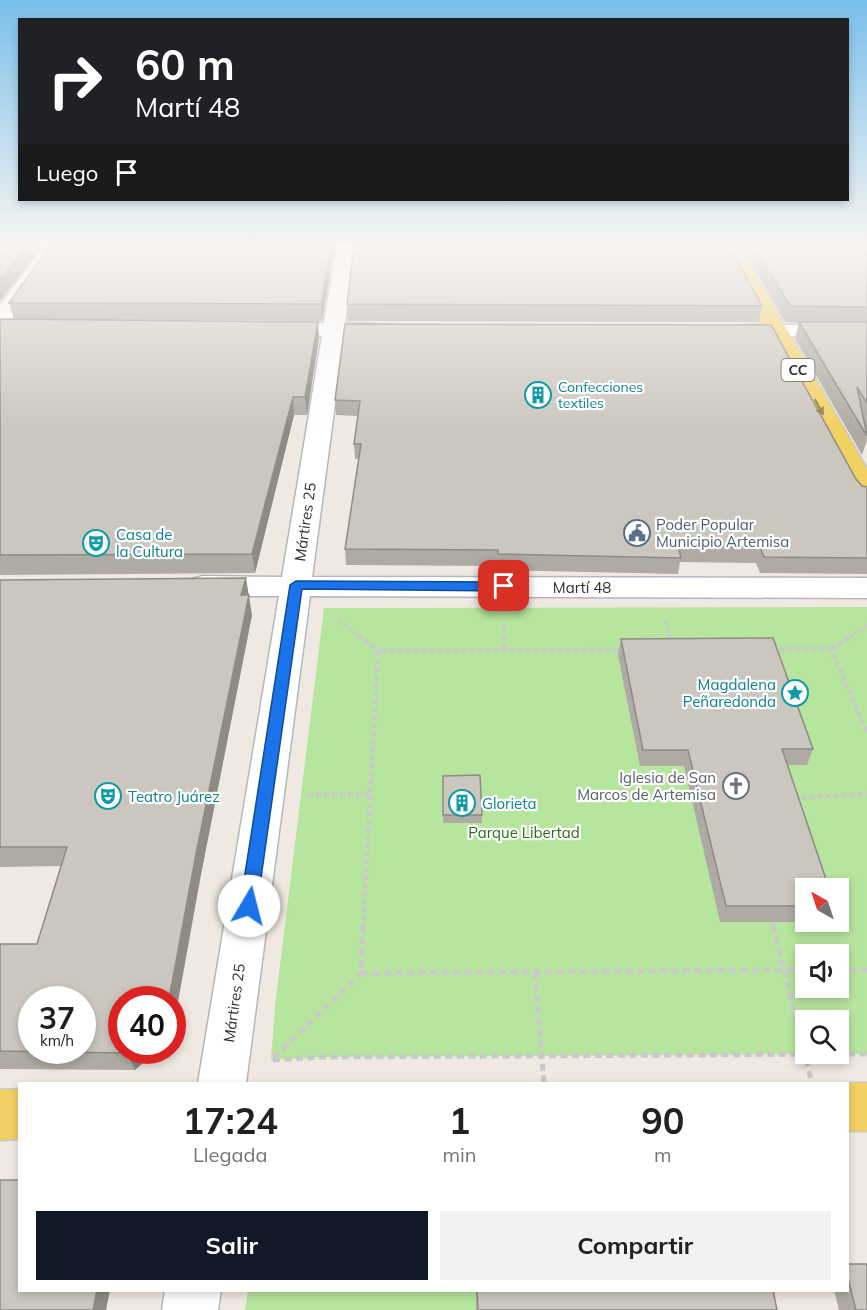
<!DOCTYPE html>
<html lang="es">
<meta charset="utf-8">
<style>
:root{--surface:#fff;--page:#f2f2f2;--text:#202124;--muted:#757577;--accent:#111827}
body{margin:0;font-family:Mulish,sans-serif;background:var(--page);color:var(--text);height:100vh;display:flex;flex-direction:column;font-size:22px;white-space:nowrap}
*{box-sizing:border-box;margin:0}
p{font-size:20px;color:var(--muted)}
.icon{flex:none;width:33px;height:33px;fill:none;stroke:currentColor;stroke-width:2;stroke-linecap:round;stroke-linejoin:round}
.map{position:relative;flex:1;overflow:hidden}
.drawer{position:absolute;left:18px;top:1082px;width:831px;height:210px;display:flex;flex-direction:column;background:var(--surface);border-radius:0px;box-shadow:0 3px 9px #0003}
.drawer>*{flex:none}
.guide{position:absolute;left:18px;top:18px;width:831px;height:183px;border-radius:0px;box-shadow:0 3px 9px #0003;background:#202124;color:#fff;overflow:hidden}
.needle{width:39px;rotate:321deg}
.controls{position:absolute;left:795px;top:878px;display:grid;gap:12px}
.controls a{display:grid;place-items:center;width:54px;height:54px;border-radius:0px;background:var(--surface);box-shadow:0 3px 9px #0003;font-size:30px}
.speed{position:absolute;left:18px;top:986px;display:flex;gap:12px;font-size:30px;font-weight:700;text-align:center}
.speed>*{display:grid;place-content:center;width:78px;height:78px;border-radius:50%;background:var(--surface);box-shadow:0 3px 9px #0003;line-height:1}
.speed small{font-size:15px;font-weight:400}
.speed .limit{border:9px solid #d22;background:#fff;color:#111}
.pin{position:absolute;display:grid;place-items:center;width:51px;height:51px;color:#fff;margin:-26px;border-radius:12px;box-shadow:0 3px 9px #0006}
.me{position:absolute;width:66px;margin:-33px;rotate:8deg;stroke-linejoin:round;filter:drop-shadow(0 0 4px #0008)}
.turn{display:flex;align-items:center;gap:21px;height:126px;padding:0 18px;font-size:27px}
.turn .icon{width:78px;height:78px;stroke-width:2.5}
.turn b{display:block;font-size:42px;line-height:51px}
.then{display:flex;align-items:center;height:57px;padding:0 18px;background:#0003;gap:12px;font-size:22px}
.eta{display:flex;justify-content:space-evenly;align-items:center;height:102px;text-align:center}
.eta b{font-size:36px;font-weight:700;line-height:42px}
.primary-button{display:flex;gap:12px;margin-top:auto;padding:12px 18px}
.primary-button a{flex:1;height:69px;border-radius:0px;background:var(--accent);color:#fff;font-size:24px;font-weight:700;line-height:69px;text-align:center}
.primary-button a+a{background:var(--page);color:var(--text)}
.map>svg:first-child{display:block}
.green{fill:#b6e59e;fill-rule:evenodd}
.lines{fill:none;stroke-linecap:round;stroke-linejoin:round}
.minor-casing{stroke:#b4b7c1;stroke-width:3}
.major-casing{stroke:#c9c9c9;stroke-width:3}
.path-far2{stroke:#c9c9c9;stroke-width:3;stroke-dasharray:4 2;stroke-linecap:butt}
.path-far1{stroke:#c9c9c9;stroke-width:4.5;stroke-dasharray:5 3;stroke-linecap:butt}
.path{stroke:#c9c9c9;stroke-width:5;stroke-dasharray:7 4.5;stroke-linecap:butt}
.minor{fill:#fff;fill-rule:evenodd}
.major{fill:#f2d163;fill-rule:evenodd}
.wall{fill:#afaba4}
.shaded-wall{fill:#8e8b86}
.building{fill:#cbc7bf;stroke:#8e8b86;stroke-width:1.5;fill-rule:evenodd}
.oneway{fill:#908048}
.route{fill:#1a73e8;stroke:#114b97;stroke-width:1.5}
.labels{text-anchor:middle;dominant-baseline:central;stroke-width:4.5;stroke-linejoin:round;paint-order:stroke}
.shield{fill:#fff;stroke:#6d6d6d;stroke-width:1.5}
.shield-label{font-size:14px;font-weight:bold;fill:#2e2e2e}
.far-culture-label{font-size:14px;fill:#0d838f;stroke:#fff;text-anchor:start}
.street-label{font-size:15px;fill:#2e2e2e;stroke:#fff}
.service-label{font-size:15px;fill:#4e5e75;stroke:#fff;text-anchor:start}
.culture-label{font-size:15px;fill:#0d838f;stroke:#fff;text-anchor:start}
.worship-label{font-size:15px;fill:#5b616d;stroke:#fff;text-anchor:end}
.park-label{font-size:15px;fill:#2c6e1b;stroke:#fff}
</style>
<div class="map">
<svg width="867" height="1310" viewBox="0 0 867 1310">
<rect width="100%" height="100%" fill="#efe9e1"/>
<g class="green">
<path d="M867,607V1054L323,1057L271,1060L275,1006L324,608ZM806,888H838V921H806ZM806,954H838V987H806ZM806,1020H838V1053H806Z"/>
<polygon points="248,1290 476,1290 476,1310 245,1310"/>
</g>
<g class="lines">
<defs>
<g id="minor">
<polygon points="44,246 63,246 8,325 0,326 0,305"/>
<polygon points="337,246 355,246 345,323 396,325 399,330 396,335 344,336 312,577 867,578 867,598 310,596 246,1083 198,1083 279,596 203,596 192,593 188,586 192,579 203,576 282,577 322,336 267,334 264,329 267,324 275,323 324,323"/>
<polygon points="743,325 867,325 867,337 735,336 732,331 735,326"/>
<polygon points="165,1290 221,1290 218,1310 162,1310"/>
</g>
<g id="major">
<polygon points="720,246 739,246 867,469 867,501 857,499 853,493"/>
<polygon points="847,1083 867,1083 867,1131 848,1131"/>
<polygon points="20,1089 20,1139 0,1140 0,1090"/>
</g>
</defs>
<use href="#minor" class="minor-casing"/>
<use href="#major" class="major-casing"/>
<g class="path-far2">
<polyline points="339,620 360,637"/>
<polyline points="666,621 669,637"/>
<polyline points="504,622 504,637"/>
<polyline points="849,637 867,625"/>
</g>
<g class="path-far1">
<polyline points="358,635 378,651"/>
<polyline points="504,635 504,651"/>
<polyline points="669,635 670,643"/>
<polyline points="772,649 831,649 867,733"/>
<polyline points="831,649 852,635"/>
<polyline points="308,795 370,794"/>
<polyline points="794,798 867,794"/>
<polyline points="772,922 773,928"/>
<polyline points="363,928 378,651 623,650"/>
</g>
<g class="path">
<polyline points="773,926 812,1083"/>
<polyline points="838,970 867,970"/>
<polyline points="535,972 544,1083"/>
<polyline points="361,973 806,970"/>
<polyline points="274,1057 361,973 363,926"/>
<polyline points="273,1060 323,1057 867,1054"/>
</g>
<use href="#minor" class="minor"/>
<use href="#major" class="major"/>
</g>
<g class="wall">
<polygon points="50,246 335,246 322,321 159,320 319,338 307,415 294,415 255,573 0,575 0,319 14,319 9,303"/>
<polygon points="741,246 867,246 867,431 866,429 867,440 862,455 795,339 799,323 785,322"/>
<polygon points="347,304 762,306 759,322 348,321"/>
<polygon points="345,324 856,479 862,486 867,487 867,574 760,573 756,563 680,562 678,574 497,570 497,566 346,565 345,549 359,459 355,459 354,444 358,416 336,415 335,400"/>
<polygon points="0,580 252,615 202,869 158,1050 135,1070 0,1069 0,944 37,944 61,866 0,867"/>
<polygon points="621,639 813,749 807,765 787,765 806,888 806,921 828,921 827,922 720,922 684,766 640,766 618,655"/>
<polygon points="443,776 482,815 482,823 443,823"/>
<polygon points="848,1264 867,1310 839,1310 834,1290 848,1290"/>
<polygon points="476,1290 773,1290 777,1310 476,1310"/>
</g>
<g class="shaded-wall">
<polygon points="26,246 42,246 0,301 0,279"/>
<polygon points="331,246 335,246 322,321 321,304"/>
<polygon points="318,322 319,338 307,415 305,397"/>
<polygon points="293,397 294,415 255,573 252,554"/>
<polygon points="246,578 252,615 202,869 172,1035 172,999 169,999 241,595"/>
<polygon points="130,1050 158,1050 135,1070 127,1053"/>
<polygon points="97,1290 110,1290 106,1310 93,1310"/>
</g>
<g class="building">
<polygon points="0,246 26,246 0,279"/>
<polygon points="50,246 331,246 321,304 9,303"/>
<polygon points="354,246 729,246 762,306 347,304"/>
<polygon points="753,246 867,246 867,307 790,306"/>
<polygon points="0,319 318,322 305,397 293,397 252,554 0,555"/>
<polygon points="799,322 867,322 867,403 857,387 867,436"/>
<polygon points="345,324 771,325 856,479 862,486 867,487 867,558 764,557 760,547 678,546 681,558 498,554 498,550 345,549 361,444 354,444 360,401 335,400"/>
<path d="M246,578L241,595H249L197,849L169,999H122V1050H130L127,1053L0,1051V944H37L67,847H0V580ZM32,999H82V1050H32Z"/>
<polygon points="773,638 813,749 782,749 829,888 806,888 806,906 726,906 688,750 643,750 621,639"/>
<polygon points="480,775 482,815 443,815 443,776"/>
<polygon points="0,1180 20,1180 20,1290 97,1290 93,1310 0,1310"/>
<polygon points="848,1264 867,1264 867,1310 856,1310 848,1279"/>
<polygon points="477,1290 773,1290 777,1310 478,1310"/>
</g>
<defs><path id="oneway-solid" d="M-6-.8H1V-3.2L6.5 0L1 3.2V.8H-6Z" transform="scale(1.5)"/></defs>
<use class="oneway" href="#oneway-solid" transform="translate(819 407) rotate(61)"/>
<linearGradient id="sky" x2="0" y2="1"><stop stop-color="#7abfeb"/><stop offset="0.57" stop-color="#f8f5f2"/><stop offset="1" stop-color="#f8f5f2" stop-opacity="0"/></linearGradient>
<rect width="867" height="430" fill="url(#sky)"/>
<polygon class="route" points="296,581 504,582 511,586 504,591 302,589 257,906 255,911 249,913 242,911 240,906 290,585"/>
<defs>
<symbol id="building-ring" viewBox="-11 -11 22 22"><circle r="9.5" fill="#fff" stroke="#0f9aa8" stroke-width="1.5"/><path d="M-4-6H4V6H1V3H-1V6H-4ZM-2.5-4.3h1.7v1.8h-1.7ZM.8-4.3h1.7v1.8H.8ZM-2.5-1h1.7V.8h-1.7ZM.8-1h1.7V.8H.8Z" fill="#0f9aa8"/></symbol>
<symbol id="civic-ring" viewBox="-11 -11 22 22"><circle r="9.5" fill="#fff" stroke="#5c6f8a" stroke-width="1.5"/><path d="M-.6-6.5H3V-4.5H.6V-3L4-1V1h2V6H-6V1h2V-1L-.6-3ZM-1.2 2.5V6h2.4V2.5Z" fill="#5c6f8a"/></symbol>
<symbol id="theatre-ring" viewBox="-11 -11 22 22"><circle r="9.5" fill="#fff" stroke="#0f9aa8" stroke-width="1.5"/><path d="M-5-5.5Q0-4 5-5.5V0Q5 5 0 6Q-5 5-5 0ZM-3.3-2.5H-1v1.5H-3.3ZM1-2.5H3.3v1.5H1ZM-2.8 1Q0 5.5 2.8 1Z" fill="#0f9aa8"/></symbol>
<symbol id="sight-ring" viewBox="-11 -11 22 22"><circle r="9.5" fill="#fff" stroke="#0f9aa8" stroke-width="1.5"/><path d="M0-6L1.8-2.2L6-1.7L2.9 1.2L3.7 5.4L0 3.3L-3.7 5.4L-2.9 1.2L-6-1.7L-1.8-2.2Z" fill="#0f9aa8"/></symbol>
<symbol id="church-ring" viewBox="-11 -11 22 22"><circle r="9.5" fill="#fff" stroke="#6b7280" stroke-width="1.5"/><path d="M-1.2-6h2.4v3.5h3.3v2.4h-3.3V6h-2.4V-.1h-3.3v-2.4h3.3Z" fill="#6b7280"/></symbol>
</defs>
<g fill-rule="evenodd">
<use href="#building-ring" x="523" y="380" width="30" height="30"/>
<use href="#civic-ring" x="622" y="518" width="30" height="30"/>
<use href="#theatre-ring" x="81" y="528" width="30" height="30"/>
<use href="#sight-ring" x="780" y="678" width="30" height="30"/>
<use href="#church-ring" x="721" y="771" width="30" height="30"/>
<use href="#theatre-ring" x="93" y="781" width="30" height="30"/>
<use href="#building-ring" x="447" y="788" width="30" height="30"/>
</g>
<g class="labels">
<rect class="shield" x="781.5" y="359" width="33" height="22" rx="4.5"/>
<g class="shield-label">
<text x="798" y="370">CC</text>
</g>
<g class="far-culture-label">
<text x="558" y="387">Confecciones<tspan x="558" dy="16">textiles</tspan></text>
</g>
<g class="street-label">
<text transform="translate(305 522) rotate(-82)">Mártires 25</text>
<text x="582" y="587">Martí 48</text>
<text transform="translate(234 1003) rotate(-82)">Mártires 25</text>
</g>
<g class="service-label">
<text x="656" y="524">Poder Popular<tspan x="656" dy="17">Municipio Artemisa</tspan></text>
</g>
<g class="culture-label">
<text x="116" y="534">Casa de<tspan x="116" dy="17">la Cultura</tspan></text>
<text x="776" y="684" text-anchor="end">Magdalena<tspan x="776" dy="17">Peñaredonda</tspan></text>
<text x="128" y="796">Teatro Juárez</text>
<text x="482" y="803">Glorieta</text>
</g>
<g class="worship-label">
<text x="716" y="777">Iglesia de San<tspan x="716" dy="17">Marcos de Artemisa</tspan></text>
</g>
<g class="park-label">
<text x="524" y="832">Parque Libertad</text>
</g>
</g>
</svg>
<div class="controls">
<a><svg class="needle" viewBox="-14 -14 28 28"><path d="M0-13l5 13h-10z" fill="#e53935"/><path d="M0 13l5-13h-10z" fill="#757577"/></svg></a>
<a><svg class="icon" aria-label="sound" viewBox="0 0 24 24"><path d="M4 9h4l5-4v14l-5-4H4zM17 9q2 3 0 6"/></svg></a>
<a><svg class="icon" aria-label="search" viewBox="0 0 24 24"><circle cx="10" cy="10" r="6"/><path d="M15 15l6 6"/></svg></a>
</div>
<div class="speed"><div>37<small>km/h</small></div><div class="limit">40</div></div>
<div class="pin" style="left:504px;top:586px;background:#d93025"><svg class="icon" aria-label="arrive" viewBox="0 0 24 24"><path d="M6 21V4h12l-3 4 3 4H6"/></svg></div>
<svg class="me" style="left:249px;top:906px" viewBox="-20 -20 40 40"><circle r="19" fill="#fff"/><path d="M0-13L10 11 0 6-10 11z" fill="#1a73e8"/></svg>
<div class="guide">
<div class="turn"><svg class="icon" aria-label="right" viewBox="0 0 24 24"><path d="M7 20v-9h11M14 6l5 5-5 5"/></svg><div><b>60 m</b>Martí 48</div></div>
<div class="then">Luego<svg class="icon" aria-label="arrive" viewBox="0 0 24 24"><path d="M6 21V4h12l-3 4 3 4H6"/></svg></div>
</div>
<section class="drawer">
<div class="eta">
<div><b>17:24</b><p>Llegada</p></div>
<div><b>1</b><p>min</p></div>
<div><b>90</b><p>m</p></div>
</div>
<div class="primary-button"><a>Salir</a><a>Compartir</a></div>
</section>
</div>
